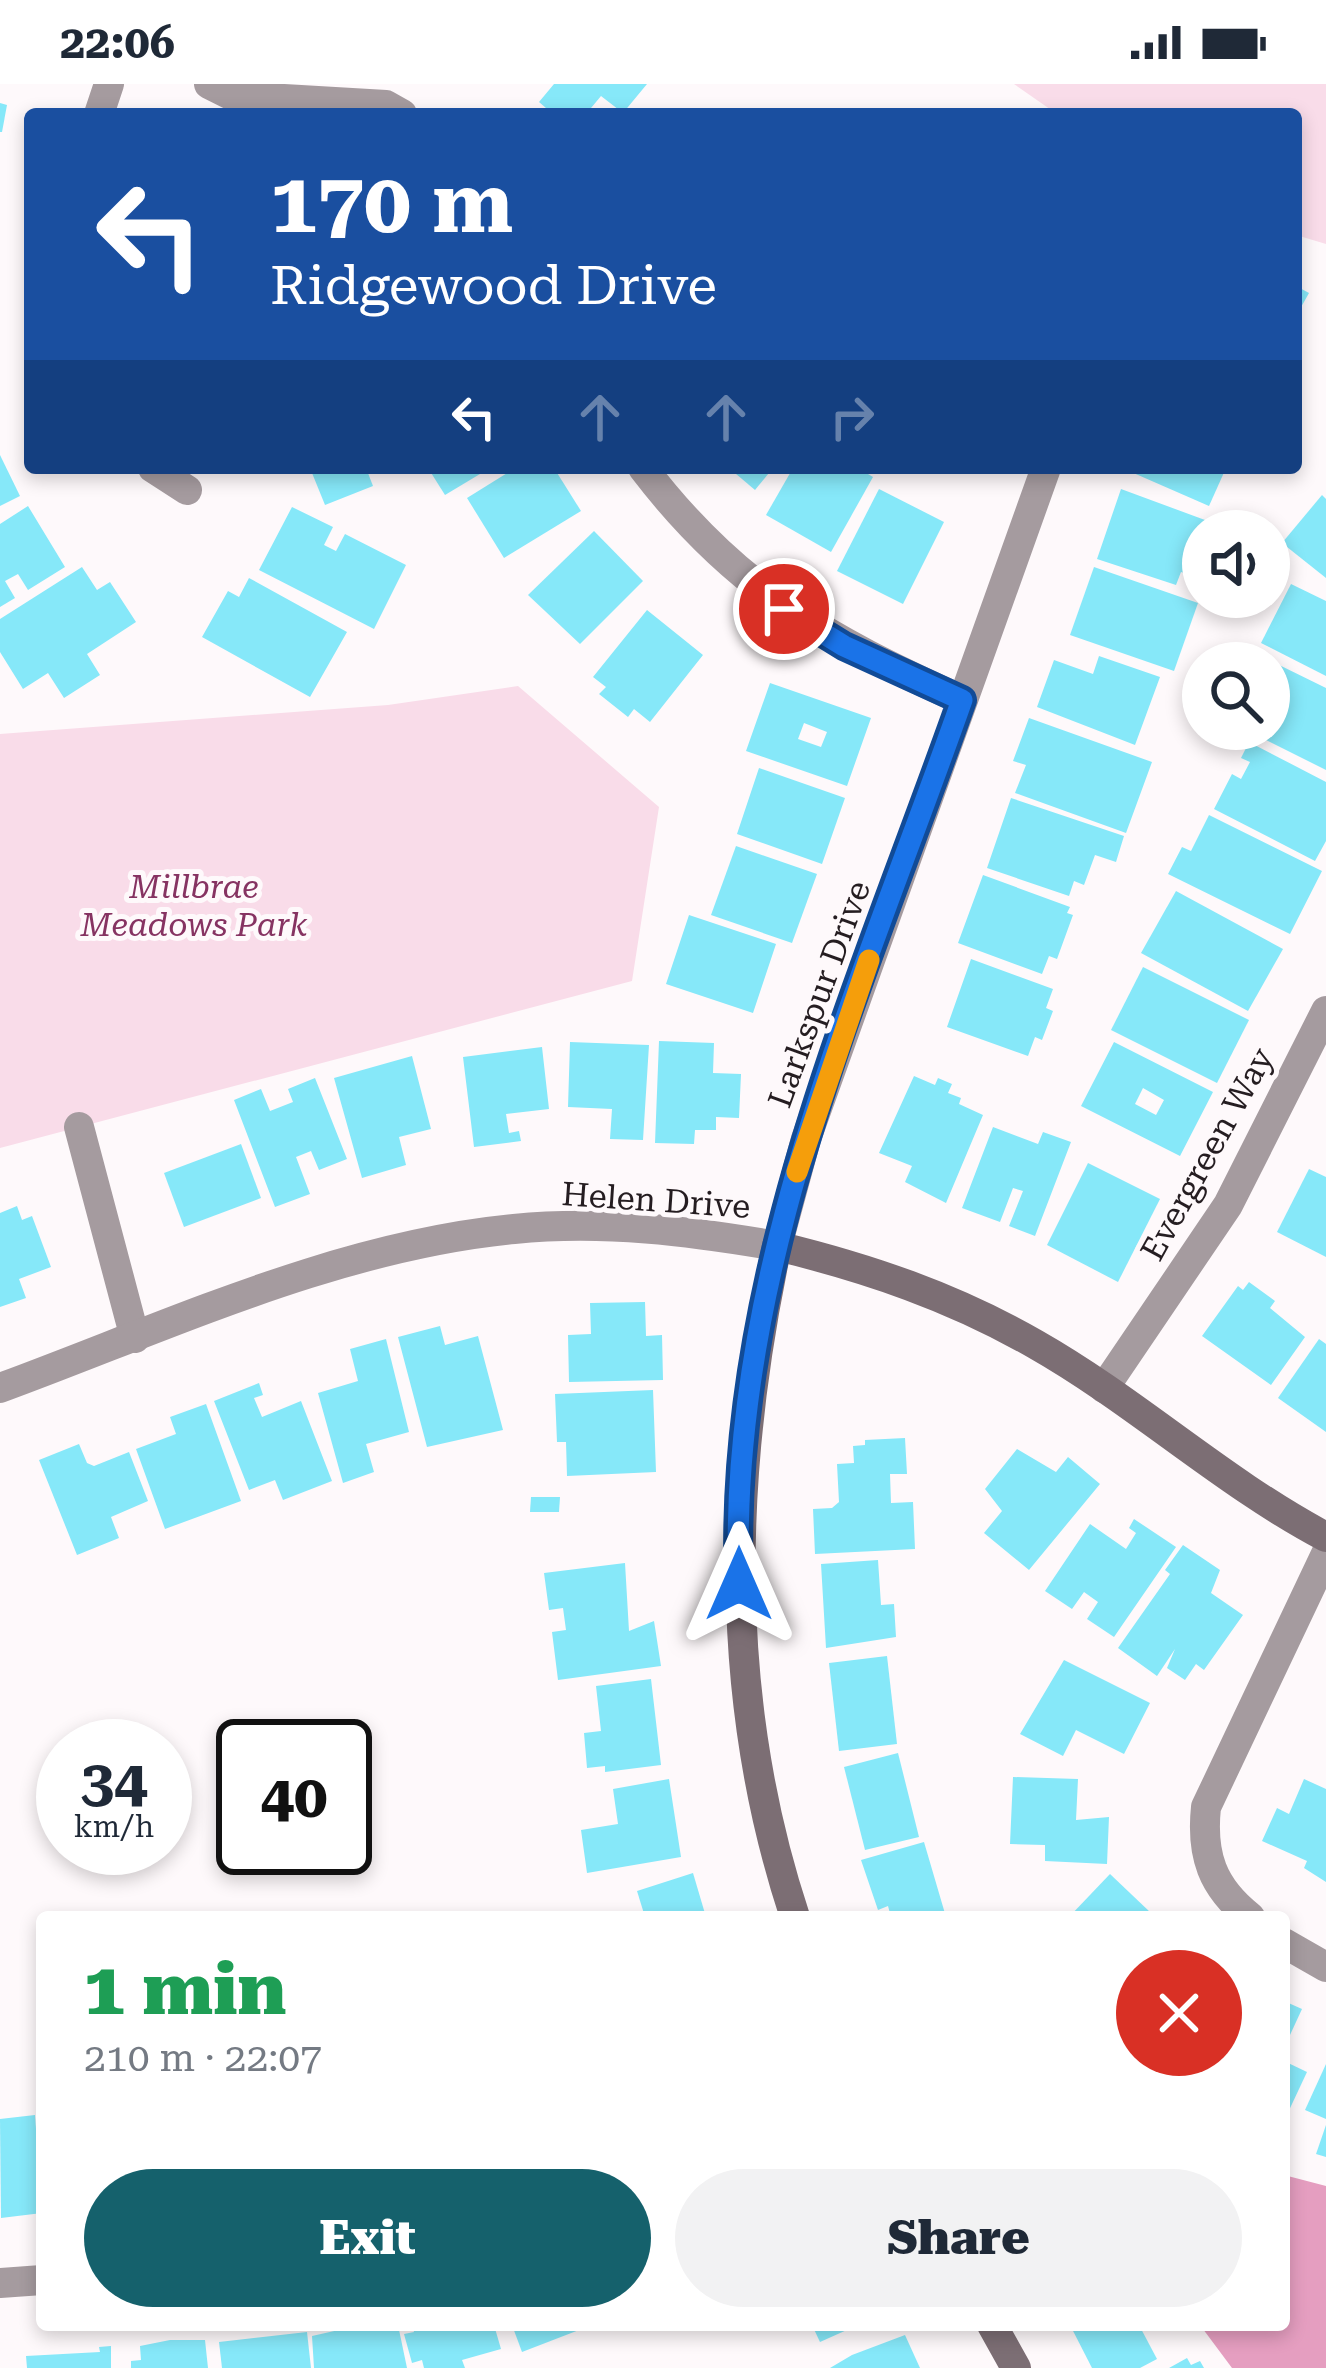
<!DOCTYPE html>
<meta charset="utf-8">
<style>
:root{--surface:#fff;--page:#f2f2f3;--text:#1f2937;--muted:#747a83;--accent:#15616c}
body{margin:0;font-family:"Roboto Serif",serif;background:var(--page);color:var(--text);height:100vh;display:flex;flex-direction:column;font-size:45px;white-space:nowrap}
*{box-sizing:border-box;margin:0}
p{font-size:39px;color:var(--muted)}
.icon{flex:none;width:66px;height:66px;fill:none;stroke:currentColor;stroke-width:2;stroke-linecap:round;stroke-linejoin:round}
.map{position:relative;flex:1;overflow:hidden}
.panel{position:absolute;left:36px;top:1827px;width:1254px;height:420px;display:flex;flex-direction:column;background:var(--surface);border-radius:12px;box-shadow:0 6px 18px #0003}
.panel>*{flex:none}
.guide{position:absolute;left:24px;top:24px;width:1278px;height:366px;border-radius:12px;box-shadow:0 6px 18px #0003;background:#1a4fa0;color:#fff;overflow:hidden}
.buttons{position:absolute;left:1182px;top:426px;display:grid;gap:24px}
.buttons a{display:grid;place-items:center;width:108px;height:108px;border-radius:50%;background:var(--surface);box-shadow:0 6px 18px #0003;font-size:60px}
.speed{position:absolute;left:36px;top:1635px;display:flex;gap:24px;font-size:60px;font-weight:700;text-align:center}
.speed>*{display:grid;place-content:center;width:156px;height:156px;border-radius:50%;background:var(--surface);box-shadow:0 6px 18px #0003;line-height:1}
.speed small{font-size:30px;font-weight:400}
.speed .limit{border:6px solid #111;border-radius:18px;background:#fff;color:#111}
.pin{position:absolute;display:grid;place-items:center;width:102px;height:102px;color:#fff;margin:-51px;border:6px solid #fff;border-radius:50%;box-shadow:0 3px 12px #0007}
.me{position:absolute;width:132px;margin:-66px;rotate:0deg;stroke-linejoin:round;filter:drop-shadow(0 0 9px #0008)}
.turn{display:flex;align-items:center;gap:42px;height:252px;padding:0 48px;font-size:54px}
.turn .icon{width:156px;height:156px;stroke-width:2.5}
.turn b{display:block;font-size:84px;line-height:102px}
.lanes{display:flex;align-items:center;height:114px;padding:0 48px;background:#0003;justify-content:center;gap:60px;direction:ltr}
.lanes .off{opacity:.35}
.round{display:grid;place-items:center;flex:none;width:126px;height:126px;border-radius:63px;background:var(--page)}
.headline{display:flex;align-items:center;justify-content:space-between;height:204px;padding:0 48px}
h1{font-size:72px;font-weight:800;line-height:90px;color:#1e9e55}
.primary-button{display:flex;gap:24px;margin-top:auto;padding:24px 48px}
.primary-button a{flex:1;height:138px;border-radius:72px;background:var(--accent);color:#fff;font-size:48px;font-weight:800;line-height:138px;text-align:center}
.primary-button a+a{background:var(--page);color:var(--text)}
.status{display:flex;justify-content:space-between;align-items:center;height:84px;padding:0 60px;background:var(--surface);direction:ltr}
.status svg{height:33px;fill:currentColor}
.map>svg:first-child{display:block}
.green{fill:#f9dce9}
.forest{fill:#e59ec0}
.building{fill:#86e8f9;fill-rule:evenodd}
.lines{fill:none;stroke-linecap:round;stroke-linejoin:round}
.street{stroke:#a59b9f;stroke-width:30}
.secondary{stroke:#7c6e74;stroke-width:30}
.route-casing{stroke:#114b97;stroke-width:30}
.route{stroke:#1a73e8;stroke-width:21}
.slow{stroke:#f59e0b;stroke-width:21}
.labels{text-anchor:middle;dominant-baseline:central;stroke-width:10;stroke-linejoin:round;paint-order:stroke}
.park-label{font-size:33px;font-style:italic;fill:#863362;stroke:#fef9fb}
.street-label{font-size:33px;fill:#251d21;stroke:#fef9fb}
</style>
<div class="status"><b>22:06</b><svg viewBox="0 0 49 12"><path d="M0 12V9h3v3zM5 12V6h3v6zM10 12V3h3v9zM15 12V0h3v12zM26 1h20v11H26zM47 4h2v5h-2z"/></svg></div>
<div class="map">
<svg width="1326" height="2284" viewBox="0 0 1326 2284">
<rect width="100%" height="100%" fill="#fef9fb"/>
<g class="green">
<polygon points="1014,0 1326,0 1326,160 1296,151 1296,30 1057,30"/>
<polygon points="518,602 659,723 632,897 0,1064 0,650 388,621"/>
</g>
<polygon class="forest" points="1284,2091 1326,2102 1326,2284 1232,2284 1200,2241 1284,2241"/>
<g class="building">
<polygon points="554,0 647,0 623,29 601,12 586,30 553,30 539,18"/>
<polygon points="0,19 7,21 2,48 0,48"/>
<polygon points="1296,202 1309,209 1296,232"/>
<polygon points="0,371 20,412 0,422"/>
<polygon points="310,384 366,384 373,402 325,421"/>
<polygon points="428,384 490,384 445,411"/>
<polygon points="515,384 554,384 581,427 504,474 467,414"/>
<polygon points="729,384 773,384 755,406"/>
<polygon points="793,384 858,384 873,393 831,468 766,431"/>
<polygon points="1122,384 1226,384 1209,422"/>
<polygon points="879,405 944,438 903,520 837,487"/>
<polygon points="1121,405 1205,436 1193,492 1181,488 1176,501 1097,475"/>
<polygon points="1322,411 1326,415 1326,494 1282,459"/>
<polygon points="28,422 65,483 28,506 18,490 5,497 15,514 0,523 0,440"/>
<polygon points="292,423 333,443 324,461 336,467 345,450 406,481 374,545 259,486"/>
<polygon points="594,447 643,497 580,560 528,511"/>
<polygon points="82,483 97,506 110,498 136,538 87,570 100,591 64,614 48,589 23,605 0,568 0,535"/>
<polygon points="1094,483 1198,519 1174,587 1070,551"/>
<polygon points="249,494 347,548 310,613 202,553 228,507 239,513"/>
<polygon points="1291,500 1326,517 1326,592 1261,559"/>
<polygon points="647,526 703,571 650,638 634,625 628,633 599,610 606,603 593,593"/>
<polygon points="1099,572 1160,593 1135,661 1037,623 1054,576 1093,590"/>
<polygon points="1269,576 1326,604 1326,686 1244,645 1269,645"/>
<path d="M770,599L871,634L847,702L746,667ZM804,639L827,648L821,663L798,655Z"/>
<polygon points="1029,634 1152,678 1126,749 1015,709 1026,681 1013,677"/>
<polygon points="1249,658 1326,698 1326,757 1315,777 1214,725 1232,690 1241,695 1250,678 1241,674"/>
<polygon points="759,684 845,714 822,780 737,750"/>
<polygon points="1011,714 1124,752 1116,778 1095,771 1084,801 1074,797 1069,812 987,784"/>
<polygon points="1209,731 1322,787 1290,850 1168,790 1182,763 1191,767"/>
<polygon points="736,762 817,790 792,859 711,831"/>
<polygon points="983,791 1070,823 1067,829 1073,831 1057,875 1049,872 1042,890 958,859"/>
<polygon points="1176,807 1283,865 1248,927 1141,869"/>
<polygon points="689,831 776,860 753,929 666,900"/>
<polygon points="971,875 1053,905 1046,924 1053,927 1042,956 1035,953 1028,972 947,943"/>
<polygon points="1143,883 1249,936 1217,999 1111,946"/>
<polygon points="659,957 714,959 713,989 741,990 739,1034 716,1033 716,1046 695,1046 694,1060 655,1059"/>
<polygon points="570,958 649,961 643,1056 610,1055 612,1025 568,1023"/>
<path d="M1114,958L1213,1008L1180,1072L1081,1022ZM1143,1004L1164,1016L1156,1031L1135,1020Z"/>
<polygon points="542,963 549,1025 506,1030 509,1049 519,1047 521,1057 474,1063 463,973"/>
<polygon points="412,972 431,1045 399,1053 406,1081 362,1094 334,994"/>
<polygon points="914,992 935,1001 938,994 952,1000 948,1009 961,1014 959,1020 983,1031 946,1119 905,1098 912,1082 879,1069"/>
<polygon points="315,994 347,1075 319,1086 311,1067 296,1073 310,1110 275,1123 234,1016 261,1005 270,1027 293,1018 288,1005"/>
<polygon points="993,1043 1038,1060 1043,1048 1071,1058 1035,1152 1009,1142 1023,1107 1013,1104 1000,1138 962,1124"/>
<polygon points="241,1060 261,1114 184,1143 164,1089"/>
<polygon points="1088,1079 1160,1115 1118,1198 1047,1161"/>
<polygon points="1309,1085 1326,1093 1326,1173 1277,1148"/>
<polygon points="17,1122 22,1136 32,1132 51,1183 19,1195 26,1214 0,1223 0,1129"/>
<polygon points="1249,1198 1275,1217 1270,1224 1305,1253 1271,1301 1202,1252 1238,1202 1243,1206"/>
<polygon points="645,1218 646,1252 662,1251 663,1296 569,1298 568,1251 591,1250 590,1219"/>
<polygon points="440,1242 445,1261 478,1252 503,1346 427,1363 398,1253"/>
<polygon points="386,1255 409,1348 366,1360 374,1388 343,1399 318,1309 358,1297 350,1265"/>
<polygon points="1319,1255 1326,1260 1326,1348 1278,1314"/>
<polygon points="259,1299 263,1311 254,1314 262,1333 301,1317 332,1397 283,1416 275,1396 249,1406 214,1317"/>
<polygon points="653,1306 656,1388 567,1392 566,1358 557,1358 555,1310"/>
<polygon points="206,1320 241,1417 165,1445 136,1365 176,1350 170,1333"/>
<polygon points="905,1354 907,1390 890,1390 891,1419 913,1418 915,1465 815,1470 813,1425 832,1424 839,1418 837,1380 854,1379 853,1362 865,1361 865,1356"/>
<polygon points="79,1360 87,1379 94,1382 129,1368 148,1417 111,1433 119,1454 77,1471 39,1376"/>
<polygon points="1017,1365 1056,1388 1068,1373 1100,1400 1029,1486 984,1449 1002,1427 985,1405"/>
<polygon points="531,1413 560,1413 559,1428 530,1428"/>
<polygon points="1134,1435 1176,1463 1114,1553 1087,1535 1098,1518 1084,1508 1072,1525 1045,1507 1090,1440 1126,1465 1136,1449 1129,1444"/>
<polygon points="1183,1461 1220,1486 1211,1509 1243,1531 1204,1586 1196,1580 1185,1596 1167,1584 1175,1565 1157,1592 1118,1564 1170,1490 1165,1486"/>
<polygon points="878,1476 881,1521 894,1520 896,1553 826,1564 821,1480"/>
<polygon points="625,1479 629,1547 654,1537 661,1582 558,1596 552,1548 566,1546 563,1524 549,1526 544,1489"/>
<polygon points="887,1572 897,1660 839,1667 829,1579"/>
<polygon points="1064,1576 1150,1619 1124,1670 1076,1646 1063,1672 1020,1650"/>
<polygon points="651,1595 661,1681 605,1688 605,1682 587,1684 584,1649 601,1647 596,1602"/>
<polygon points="898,1669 919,1753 865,1766 844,1683"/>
<polygon points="1013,1693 1078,1695 1076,1736 1109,1733 1107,1780 1045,1777 1045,1761 1010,1760"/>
<polygon points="669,1695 681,1773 587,1789 581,1746 618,1740 613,1705"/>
<polygon points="1304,1695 1326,1705 1326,1798 1304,1784 1307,1777 1262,1757 1277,1724 1289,1730"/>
<polygon points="924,1758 946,1833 891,1833 888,1822 878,1826 861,1776"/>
<polygon points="693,1789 706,1833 645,1833 637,1807"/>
<polygon points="1110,1790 1151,1829 1147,1833 1069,1833"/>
<polygon points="1284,1917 1302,1925 1284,1964"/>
<polygon points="1284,1977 1307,1988 1284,2037"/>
<polygon points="1326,1980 1326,2035 1305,2026"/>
<polygon points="35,2031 42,2129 1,2134 0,2035"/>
<polygon points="1326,2041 1326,2073 1316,2070"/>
<polygon points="361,2241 398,2241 407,2284 314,2284 312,2252"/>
<polygon points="412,2241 494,2241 501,2265 462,2276 465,2284 424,2284 422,2276 412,2279 404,2250 414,2248"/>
<polygon points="512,2241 592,2241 522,2268"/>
<polygon points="812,2241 858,2241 820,2258"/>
<polygon points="1070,2241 1139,2241 1157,2275 1140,2284 1092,2284"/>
<polygon points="307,2248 311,2284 222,2284 219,2258"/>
<polygon points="905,2251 920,2284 830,2284 852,2271"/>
<polygon points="170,2256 205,2256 208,2284 131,2284 131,2277 141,2276 140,2262"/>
<polygon points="111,2262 111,2284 27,2284 26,2272 100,2268 99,2263"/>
<polygon points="1187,2274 1191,2281 1200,2277 1204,2284 1169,2284"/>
</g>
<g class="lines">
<g class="street">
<polyline points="209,0 233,12 386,21 402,30"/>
<polyline points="99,30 109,0"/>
<polyline points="153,384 187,406"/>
<path d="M643,384C736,506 826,554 962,616"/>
<polyline points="79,1043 135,1254"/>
<path d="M0,1304C166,1243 336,1162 514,1145C603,1136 690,1147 777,1162L806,1055L1046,384"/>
<polyline points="1104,1304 1228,1121 1326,927"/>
<path d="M1250,1833C1212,1803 1201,1771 1206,1723L1326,1470"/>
<polyline points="1284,1859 1326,1883"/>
<polyline points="0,2199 42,2196"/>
</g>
<g class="secondary">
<path d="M795,1833C722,1613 729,1385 777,1162C868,1184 953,1213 1035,1260C1137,1318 1222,1398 1326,1453"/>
<polyline points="992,2241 1016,2284"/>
</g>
</g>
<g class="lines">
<defs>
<path id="route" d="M739,1500C726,1192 862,900 962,616L844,562L784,525"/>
</defs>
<use href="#route" class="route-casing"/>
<use href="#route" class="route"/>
<polyline class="slow" points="797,1088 869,876"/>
</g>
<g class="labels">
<g class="park-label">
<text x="194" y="802">Millbrae<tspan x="194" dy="38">Meadows Park</tspan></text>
</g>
<g class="street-label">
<text transform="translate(819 910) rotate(-70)">Larkspur Drive</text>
<text transform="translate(1207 1070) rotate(-61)">Evergreen Way</text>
<text transform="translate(656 1116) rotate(4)">Helen Drive</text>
</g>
</g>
</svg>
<div class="buttons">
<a><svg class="icon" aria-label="sound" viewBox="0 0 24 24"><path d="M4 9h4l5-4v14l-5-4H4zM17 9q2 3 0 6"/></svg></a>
<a><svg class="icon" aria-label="search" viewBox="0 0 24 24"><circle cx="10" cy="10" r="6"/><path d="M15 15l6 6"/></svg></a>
</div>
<div class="speed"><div>34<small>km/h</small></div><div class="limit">40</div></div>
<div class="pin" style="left:784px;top:525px;background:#d93025"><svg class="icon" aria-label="arrive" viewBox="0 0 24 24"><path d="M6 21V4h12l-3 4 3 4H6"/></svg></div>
<svg class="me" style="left:739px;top:1500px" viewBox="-20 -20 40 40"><path d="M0-17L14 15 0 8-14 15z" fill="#1a73e8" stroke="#fff" stroke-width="4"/></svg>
<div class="guide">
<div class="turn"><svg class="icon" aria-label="left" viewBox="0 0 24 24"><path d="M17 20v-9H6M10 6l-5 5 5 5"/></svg><div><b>170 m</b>Ridgewood Drive</div></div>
<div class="lanes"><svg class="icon" aria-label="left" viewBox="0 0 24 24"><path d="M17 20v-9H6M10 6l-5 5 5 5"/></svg><svg class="icon off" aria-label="ahead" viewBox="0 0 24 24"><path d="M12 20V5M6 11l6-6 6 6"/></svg><svg class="icon off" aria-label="ahead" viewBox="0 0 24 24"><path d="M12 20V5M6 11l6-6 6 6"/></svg><svg class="icon off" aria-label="right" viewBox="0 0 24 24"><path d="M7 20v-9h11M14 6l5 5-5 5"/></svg></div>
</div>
<section class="panel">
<div class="headline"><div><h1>1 min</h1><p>210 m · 22:07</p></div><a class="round" style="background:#d93025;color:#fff"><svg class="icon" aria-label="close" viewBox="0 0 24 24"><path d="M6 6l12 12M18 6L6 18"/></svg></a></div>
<div class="primary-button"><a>Exit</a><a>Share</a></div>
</section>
</div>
